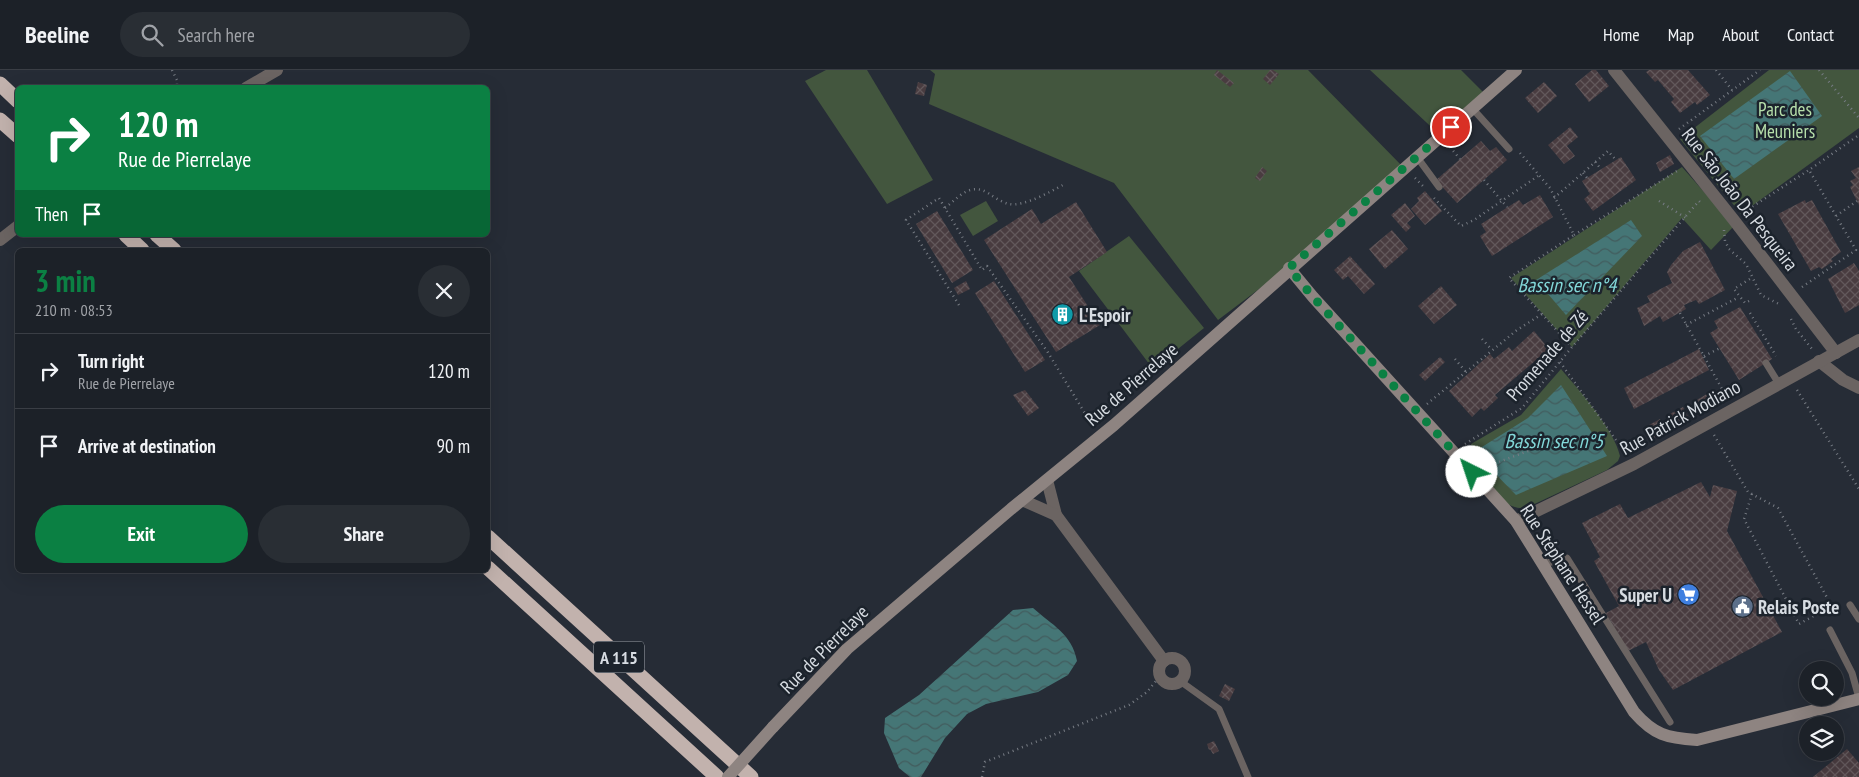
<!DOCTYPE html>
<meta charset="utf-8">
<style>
:root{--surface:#1c2128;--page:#292e34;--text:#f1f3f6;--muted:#a0a3a8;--line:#3a3e45;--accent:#0b8043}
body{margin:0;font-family:"PT Sans Narrow",sans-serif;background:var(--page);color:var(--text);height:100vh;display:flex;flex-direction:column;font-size:19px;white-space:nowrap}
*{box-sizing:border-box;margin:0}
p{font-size:16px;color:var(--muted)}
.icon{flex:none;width:28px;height:28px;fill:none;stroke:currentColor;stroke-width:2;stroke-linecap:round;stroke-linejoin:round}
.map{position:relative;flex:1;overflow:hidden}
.sheet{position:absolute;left:15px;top:178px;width:475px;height:325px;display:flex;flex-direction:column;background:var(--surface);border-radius:8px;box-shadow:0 5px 20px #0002,0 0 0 1px var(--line)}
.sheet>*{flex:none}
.guide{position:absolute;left:15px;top:15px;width:475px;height:152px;border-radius:8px;box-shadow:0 5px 20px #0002,0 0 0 1px var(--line);background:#0b8043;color:#fff;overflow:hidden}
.fabs{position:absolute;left:1799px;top:591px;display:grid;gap:10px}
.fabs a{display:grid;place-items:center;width:45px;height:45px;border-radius:50%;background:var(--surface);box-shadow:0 5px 20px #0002,0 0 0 1px var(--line);font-size:25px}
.pin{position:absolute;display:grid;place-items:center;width:42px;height:42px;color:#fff;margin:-21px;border:2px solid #fff;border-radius:50%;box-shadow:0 1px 5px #0007}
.me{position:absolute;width:55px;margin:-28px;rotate:319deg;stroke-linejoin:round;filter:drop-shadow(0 0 4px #0008)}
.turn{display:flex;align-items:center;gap:18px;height:105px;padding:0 20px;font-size:22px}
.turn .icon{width:65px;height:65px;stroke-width:2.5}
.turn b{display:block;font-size:35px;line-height:42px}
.then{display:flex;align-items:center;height:48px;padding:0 20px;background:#0003;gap:10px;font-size:19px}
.round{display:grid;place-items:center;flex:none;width:52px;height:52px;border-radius:26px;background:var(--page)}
.headline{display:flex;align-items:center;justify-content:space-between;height:85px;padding:0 20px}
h1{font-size:30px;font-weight:700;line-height:38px;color:var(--accent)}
.primary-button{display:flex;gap:10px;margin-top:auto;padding:10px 20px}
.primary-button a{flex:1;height:58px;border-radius:30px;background:var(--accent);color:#fff;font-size:20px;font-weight:700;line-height:58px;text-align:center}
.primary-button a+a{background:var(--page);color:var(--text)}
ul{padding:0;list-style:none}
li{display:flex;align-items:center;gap:15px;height:75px;padding:0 20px;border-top:1px solid var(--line)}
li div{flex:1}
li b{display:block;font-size:19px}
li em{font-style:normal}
header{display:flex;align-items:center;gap:30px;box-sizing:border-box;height:70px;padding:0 25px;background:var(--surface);border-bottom:1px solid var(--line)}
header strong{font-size:24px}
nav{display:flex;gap:28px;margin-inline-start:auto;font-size:18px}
.search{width:350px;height:45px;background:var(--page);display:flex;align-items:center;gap:12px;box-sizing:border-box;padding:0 18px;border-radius:28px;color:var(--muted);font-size:19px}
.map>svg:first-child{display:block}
.green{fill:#43563e}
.water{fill:url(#water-waves)}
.building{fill:url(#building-cross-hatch)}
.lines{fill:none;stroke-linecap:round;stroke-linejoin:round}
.path{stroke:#777c84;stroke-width:2.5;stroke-dasharray:1 4;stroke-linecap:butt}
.lane{stroke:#6b6462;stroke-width:7}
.street{stroke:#6b6462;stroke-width:12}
.secondary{stroke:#8e8481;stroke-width:12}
.highway{stroke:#c2b2ad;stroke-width:15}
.secondary-bridge{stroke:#8e8481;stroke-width:12}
.route{stroke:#0b8043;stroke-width:9;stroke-dasharray:0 16.2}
.labels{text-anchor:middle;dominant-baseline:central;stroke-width:5;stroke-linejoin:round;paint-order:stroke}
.shield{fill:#1c232c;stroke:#9fa4ab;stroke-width:1}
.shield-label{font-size:18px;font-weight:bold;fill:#d7dce2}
.park-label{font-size:19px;fill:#b6dfab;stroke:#1c232c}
.street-label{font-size:19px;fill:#d7dce2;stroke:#1c232c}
.poi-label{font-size:19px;font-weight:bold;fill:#d7dce2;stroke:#1c232c;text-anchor:start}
.water-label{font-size:20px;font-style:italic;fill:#83d8d9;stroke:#1c232c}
</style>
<header>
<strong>Beeline</strong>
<div class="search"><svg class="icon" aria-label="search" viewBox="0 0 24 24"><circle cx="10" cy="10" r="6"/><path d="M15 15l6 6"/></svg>Search here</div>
<nav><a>Home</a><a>Map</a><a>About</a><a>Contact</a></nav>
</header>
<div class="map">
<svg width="1859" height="707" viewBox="0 0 1859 707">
<defs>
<pattern id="water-waves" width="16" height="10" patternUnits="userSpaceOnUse" patternTransform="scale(1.25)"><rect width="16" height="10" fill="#457676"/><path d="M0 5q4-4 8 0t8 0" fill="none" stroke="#425c5d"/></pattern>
<pattern id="building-cross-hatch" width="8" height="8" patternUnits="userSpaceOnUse" patternTransform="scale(1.25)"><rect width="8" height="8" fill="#493c40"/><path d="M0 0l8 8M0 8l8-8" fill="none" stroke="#62585b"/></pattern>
</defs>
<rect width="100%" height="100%" fill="#262c36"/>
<g class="green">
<polygon points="826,0 867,0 933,110 887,134 805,11"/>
<polygon points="930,0 1308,0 1404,98 1303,186 1218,250 1114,113 929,34 935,4"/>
<polygon points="1370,0 1461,0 1484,23 1441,66"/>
<polygon points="1769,0 1859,0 1859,58 1741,144 1680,69"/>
<polygon points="1682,97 1734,156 1711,180 1682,148 1572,277 1511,208"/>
<polygon points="986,131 998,151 973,166 960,145"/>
<polygon points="1129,166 1204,258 1153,299 1079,201"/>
<path d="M1561,299C1579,320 1614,359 1620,386L1618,391L1607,400L1526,438C1494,441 1481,397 1471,374L1521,345Z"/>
</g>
<g class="water">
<polygon points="1790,1 1822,46 1734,109 1700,66"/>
<polygon points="1631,150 1642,166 1566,245 1536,210"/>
<polygon points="1561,315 1607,386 1516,425 1474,382 1528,348"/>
<path d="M1033,538C1052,555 1072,564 1077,591L1068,605L1038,622L986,634L967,644L945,668L921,707H910L899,698L884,663L885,648L919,625L1013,540Z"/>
</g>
<g class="building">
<polygon points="1217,0 1234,13 1230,17 1214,5"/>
<polygon points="1270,0 1273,0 1279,4 1270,15 1263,9"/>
<polygon points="1592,0 1596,0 1609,16 1589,32 1575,14"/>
<polygon points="1649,0 1688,0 1710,25 1697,35 1695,32 1680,43 1671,32 1674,29 1658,10 1655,12 1646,2"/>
<polygon points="918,12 927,15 924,26 915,24"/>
<polygon points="1544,12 1557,26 1538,43 1525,28"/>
<polygon points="1570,57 1578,67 1567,76 1575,86 1564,94 1548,75"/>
<polygon points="1481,71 1490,81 1496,77 1507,90 1457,133 1436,110"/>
<polygon points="1670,85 1674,94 1660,102 1656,93"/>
<polygon points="1621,87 1636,110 1593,141 1584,129 1590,124 1582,111"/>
<polygon points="1262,97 1267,101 1260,111 1255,108"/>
<polygon points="1859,97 1859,135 1850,117 1853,115 1850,111 1856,108 1851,101"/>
<polygon points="1425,121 1442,141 1425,155 1411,139 1419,131 1417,128"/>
<polygon points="1540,125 1553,147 1492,186 1480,166 1486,162 1481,154 1519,130 1523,135"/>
<polygon points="1805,130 1806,133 1812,130 1841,182 1831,189 1833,191 1822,199 1819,197 1811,201 1778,144"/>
<polygon points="1076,132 1107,182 1069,207 1100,255 1056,282 984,170 1032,139 1041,154"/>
<polygon points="1405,133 1415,146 1407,153 1411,157 1406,162 1391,145"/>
<polygon points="937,141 973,200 952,213 916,154"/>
<polygon points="1392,160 1408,179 1385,199 1369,179"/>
<polygon points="1700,172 1725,220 1699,234 1696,230 1684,235 1686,239 1663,252 1660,246 1644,256 1637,238 1650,232 1647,226 1672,213 1667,202 1671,195 1683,181"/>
<polygon points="1350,186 1375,214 1364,224 1348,206 1343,210 1334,200"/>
<polygon points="1854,193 1859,201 1859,235 1845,243 1828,209"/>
<polygon points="966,211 970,219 958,225 954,218"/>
<polygon points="994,211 1045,290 1025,302 975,223"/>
<polygon points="1441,216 1457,235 1434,254 1418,236"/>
<polygon points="1740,237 1772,289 1739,310 1710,263 1718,258 1714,251"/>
<polygon points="1534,261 1549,279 1495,325 1498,328 1484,341 1481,338 1472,347 1449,321 1490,284 1494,289 1509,277 1512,281"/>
<polygon points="1699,279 1709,300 1634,339 1624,318"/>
<polygon points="1440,287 1445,292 1425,311 1419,305"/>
<polygon points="1025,320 1039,338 1028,346 1013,325"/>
<polygon points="1707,324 1714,338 1701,344 1695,331"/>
<polygon points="1683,337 1690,350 1678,357 1670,344"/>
<polygon points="1660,349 1667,362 1654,368 1647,356"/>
<polygon points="1701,412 1710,427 1713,415 1737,421 1727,461 1782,562 1673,620 1659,600 1646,572 1628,581 1606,543 1619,536 1594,491 1600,487 1582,453 1620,434 1628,448"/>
<polygon points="1225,614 1235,619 1229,631 1219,626"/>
<polygon points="1214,671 1219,681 1213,684 1210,679 1209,680 1207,674"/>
<polygon points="1847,679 1859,693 1859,707 1813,707"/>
</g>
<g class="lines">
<g class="path">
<polyline points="172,0 177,10 177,18"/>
<polyline points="1716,0 1732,20"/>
<polyline points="1819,0 1859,48"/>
<polyline points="1679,59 1760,0"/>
<polyline points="1450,77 1460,89"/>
<polyline points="1520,83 1550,118 1574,165 1509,208 1572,277"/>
<polyline points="1595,92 1601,99"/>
<polyline points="1583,103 1587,108"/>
<polyline points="1415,108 1425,118"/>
<polyline points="1484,110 1507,137"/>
<polyline points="1434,128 1461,156 1474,150 1538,106"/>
<polyline points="1554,128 1608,81 1616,90"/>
<polyline points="1659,131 1686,148"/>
<path d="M945,138C959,127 970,112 988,123C994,127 1001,132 1009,134C1023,137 1050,122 1063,115"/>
<polyline points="1744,142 1809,100 1859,65"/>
<polyline points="1836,146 1857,131"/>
<polyline points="1724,160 1725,171 1729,179 1746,194 1761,225 1779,234"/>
<polyline points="1574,165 1677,101"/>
<polyline points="1802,217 1856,180 1809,100"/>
<polyline points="1749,231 1745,233 1734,219 1753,207"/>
<polyline points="959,235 906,150 939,128 982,200 987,196 1047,281 1092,355"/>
<polyline points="1680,243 1727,328"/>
<polyline points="1750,243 1776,286"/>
<polyline points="1791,249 1796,259 1812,279"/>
<polyline points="1686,255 1739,227"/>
<polyline points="1482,269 1492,280"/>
<polyline points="1704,286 1720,278"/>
<polyline points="1455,289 1466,302"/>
<polyline points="1560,292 1626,384"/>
<polyline points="1797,320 1859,419"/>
<polyline points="1427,334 1517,260 1542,244"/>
<polyline points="1714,365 1748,422 1778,438 1836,544"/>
<polyline points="1465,374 1522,338 1572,277 1699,131 1701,133"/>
<polyline points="1485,397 1531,380"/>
<polyline points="1752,424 1744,449 1799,554 1821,542"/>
<polyline points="982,707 985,692 1129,635 1147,622 1160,606"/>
</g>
<g class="lane">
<polyline points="1472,38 1509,79"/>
<polyline points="1417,87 1439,117"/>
<polyline points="1766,293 1779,314"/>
<polyline points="1543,494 1567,488 1670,652"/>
<polyline points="1850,535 1859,549"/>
<polyline points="1830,560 1852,603 1859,628"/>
<polyline points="1180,611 1219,639 1248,707"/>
</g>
<g class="street">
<polyline points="1614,0 1733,149 1836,283"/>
<polyline points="246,18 277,0"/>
<polyline points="0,170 18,156"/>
<polyline points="1819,291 1843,310 1859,318"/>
<polyline points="1047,410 1056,445 1164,591"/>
<polyline points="1022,430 1056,445"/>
<polyline points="1516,451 1634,394 1859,270"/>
<circle cx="1172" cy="601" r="13"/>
</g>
<g class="secondary">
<path d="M1289,198L1313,227L1516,451L1634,642C1654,665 1667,668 1697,670L1859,629"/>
<polyline points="773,657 847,579 1011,439 1114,355 1516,0"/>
</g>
<g class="highway">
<polyline points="0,14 18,31"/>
<polyline points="0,50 18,66"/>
<polyline points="126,165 142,180"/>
<polyline points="157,165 174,180"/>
<polyline points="488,467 751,707"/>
<polyline points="488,498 717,707"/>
</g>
<polyline class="secondary-bridge" points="728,707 773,657"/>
</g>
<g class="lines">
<polyline class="route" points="1451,57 1289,198 1313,227 1472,402"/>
</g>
<defs>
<symbol id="building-disc" viewBox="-11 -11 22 22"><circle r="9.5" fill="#0f9aa8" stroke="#1c232c"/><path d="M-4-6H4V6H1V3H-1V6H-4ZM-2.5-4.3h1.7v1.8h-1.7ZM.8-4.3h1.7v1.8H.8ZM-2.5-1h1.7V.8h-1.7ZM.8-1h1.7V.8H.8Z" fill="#fff"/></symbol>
<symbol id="supermarket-disc" viewBox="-11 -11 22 22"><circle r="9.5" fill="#3f7fe0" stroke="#1c232c"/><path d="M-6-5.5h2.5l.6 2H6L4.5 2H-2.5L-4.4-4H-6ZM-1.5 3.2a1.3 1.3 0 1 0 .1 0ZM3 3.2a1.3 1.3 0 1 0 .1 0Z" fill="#fff"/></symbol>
<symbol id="civic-disc" viewBox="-11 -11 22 22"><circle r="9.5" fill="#5c6f8a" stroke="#1c232c"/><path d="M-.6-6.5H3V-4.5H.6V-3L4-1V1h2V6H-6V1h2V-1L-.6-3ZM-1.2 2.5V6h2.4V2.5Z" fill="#fff"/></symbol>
</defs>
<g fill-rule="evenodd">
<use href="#building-disc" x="1050" y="232" width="25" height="25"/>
<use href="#supermarket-disc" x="1676" y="512" width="25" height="25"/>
<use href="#civic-disc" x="1730" y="524" width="25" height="25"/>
</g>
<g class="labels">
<rect class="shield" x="594" y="571.5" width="50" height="31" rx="4"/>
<g class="shield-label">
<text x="619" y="587">A 115</text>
</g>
<g class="park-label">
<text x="1785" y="39">Parc des<tspan x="1785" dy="22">Meuniers</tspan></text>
</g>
<g class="street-label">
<text transform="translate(1740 129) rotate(52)">Rue São João Da Pesqueira</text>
<text transform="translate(1547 285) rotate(-49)">Promenade de Zé</text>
<text transform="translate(1131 314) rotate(-41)">Rue de Pierrelaye</text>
<text transform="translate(1680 347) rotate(-29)">Rue Patrick Modiano</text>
<text transform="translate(1563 494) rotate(57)">Rue Stéphane Hessel</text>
<text transform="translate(824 579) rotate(-45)">Rue de Pierrelaye</text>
</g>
<g class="poi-label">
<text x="1079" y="245">L'Espoir</text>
<text x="1672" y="525" text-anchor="end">Super U</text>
<text x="1758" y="537">Relais Poste</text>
</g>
<g class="water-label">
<text x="1567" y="215">Bassin sec n°4</text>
<text x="1554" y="371">Bassin sec n°5</text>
</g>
</g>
</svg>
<div class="fabs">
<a><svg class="icon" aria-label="search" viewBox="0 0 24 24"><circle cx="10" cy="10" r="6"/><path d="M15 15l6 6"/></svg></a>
<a><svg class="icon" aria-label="layers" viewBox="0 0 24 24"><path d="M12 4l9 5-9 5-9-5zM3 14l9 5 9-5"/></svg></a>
</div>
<div class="pin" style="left:1451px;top:57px;background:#d93025"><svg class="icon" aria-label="arrive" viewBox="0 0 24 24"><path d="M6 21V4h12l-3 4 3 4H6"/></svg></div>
<svg class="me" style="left:1472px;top:402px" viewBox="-20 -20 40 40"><circle r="19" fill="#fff"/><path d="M0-13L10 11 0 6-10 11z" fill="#0b8043"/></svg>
<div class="guide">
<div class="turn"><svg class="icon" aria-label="right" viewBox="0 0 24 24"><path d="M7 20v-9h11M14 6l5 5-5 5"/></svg><div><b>120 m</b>Rue de Pierrelaye</div></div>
<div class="then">Then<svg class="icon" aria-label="arrive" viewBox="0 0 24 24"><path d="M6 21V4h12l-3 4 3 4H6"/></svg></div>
</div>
<section class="sheet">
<div class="headline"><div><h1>3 min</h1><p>210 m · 08:53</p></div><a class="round"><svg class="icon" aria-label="close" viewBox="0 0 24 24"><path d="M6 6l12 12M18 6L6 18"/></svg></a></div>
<ul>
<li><svg class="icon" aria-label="right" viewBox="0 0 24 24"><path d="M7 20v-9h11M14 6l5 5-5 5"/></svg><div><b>Turn right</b><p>Rue de Pierrelaye</p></div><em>120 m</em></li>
<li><svg class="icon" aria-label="arrive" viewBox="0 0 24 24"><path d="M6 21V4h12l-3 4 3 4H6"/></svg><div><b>Arrive at destination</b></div><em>90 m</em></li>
</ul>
<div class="primary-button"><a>Exit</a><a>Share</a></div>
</section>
</div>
